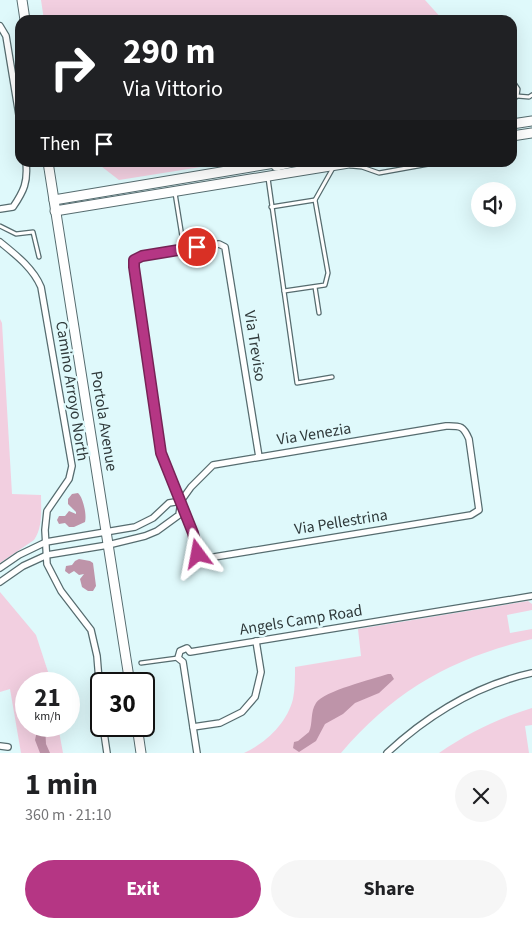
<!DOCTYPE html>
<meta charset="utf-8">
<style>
:root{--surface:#fff;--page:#f6f6f6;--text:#202124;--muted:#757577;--accent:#b53684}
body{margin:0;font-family:"Source Sans 3",sans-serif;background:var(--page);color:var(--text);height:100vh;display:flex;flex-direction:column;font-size:19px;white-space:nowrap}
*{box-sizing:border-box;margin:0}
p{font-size:16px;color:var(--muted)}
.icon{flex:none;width:28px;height:28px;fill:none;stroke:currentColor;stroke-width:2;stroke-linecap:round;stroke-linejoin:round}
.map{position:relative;height:753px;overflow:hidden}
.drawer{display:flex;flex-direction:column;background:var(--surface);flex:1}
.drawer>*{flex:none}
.guide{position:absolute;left:15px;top:15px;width:502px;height:152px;border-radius:15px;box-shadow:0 5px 20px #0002;background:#202124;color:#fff;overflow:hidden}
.buttons{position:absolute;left:471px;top:182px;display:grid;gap:10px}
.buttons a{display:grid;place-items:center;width:45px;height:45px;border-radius:50%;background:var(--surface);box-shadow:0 5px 20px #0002;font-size:25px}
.speed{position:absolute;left:15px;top:672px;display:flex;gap:10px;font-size:25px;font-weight:700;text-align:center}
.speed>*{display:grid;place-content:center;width:65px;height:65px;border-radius:50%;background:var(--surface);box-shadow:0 5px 20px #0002;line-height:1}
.speed small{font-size:12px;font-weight:400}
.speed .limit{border:2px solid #111;border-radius:8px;background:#fff;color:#111}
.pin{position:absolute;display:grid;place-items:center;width:42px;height:42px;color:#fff;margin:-21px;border:2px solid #fff;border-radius:50%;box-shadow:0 1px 5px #0007}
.me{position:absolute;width:55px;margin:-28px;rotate:347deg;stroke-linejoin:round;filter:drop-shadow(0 0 4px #0008)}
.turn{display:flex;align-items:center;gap:18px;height:105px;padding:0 25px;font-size:22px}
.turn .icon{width:65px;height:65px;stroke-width:2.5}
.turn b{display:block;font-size:35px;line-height:42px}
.then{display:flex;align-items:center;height:48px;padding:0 25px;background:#0003;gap:10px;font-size:19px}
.round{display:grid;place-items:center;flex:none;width:52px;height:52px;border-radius:26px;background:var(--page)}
.summary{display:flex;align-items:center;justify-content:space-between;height:85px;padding:0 25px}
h1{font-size:30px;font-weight:700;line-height:38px}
.action{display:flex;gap:10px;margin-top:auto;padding:10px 25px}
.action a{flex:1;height:58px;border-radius:30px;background:var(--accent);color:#fff;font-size:20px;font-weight:700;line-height:58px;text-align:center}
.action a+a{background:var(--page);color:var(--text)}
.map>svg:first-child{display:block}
.green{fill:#f2cfe0}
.water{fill:#be94a9}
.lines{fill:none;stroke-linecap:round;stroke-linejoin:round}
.lane-casing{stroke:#566c6f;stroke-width:5.5}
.street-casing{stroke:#566c6f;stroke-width:8}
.secondary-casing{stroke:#566c6f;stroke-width:11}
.lane{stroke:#fff;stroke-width:3}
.street{stroke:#fff;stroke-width:5.5}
.secondary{stroke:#fff;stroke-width:9}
.route-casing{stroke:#762356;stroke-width:12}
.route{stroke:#b53684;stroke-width:9}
.labels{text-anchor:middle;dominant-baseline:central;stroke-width:5;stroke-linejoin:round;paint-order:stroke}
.street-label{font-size:16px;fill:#303a3b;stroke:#dff9fb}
</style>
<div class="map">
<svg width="532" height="753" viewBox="0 0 532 753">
<rect width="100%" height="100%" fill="#dff9fb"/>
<g class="green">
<polygon points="41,0 425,0 443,20 44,20"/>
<polygon points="97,163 226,163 119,180"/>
<path d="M0,319L2,323L12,494L41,495C41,510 43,527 34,540L0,563Z"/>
<polygon points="0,592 36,635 51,681 52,684 26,684 26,726 58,726 63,753 21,753 10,689 0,692"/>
<path d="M528,601L532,604V610L507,615L510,633L532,629V639C452,658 395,690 341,753H244C266,743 287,723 293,699C295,689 295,677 295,667L361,656L358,629Z"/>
<path d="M532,708V725L525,726L529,753H439C468,733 499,718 532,708Z"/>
</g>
<g class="water">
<path d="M78,493C83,497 87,515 85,522L74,527H69L65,523L59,524L57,520L59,516H65L69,511L76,514V512L68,504V499L72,494Z"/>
<polygon points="79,559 90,561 93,563 96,586 93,591 88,591 82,587 80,579 84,574 79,575 74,571 69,574 65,571 66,566 72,565 75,561"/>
<path d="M388,674H391L394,679L379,693L355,703L343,714L325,724L316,741L299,752L293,748L294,742L298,741L309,732C313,723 310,712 316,703C324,691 373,679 388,674Z"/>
<polygon points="38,726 45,726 46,744 50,753 40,753 35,740"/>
</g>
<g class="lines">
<defs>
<g id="lane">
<polyline points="512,80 518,89 517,96 512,101"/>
<polyline points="517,96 529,97 532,95"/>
<polyline points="351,166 362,167 379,173 440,162"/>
<polyline points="268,178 297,383 332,377"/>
<polyline points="175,193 184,249"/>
<polyline points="315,200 333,168"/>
<polyline points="271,207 315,200 328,273 325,285 284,291"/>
<polyline points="0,226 16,234 33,232 39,257"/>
<polyline points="315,287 319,313"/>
<polyline points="141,663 178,658"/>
</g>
<g id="street">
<polyline points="0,26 6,36 20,121"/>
<path d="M0,209L13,207C24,191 28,182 26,162"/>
<path d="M0,242C16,255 33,268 41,287L72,466L69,479L47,511L45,530L47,564L61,591L91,630L97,656L101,705"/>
<polyline points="0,568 19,555 46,542 135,527 153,518 169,503 181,501"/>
<path d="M0,582L23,566L47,555L108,545L145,536L157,531L179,515L181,501L191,487L213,465L446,426C460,426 463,425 469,439L479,510L471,515L214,557L206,558L198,554L193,533L161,453L134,260L142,256L211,245L219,244L225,247L259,457"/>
<polyline points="103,726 107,753"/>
<polyline points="193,727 220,723 242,712 255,697 261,672 256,641"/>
<polyline points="0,746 8,747"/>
<polyline points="197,753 183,662 178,658 180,651 187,648 190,652 532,596"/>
<path d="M387,753C428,715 477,685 532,673"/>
</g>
<g id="secondary">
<polyline points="22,0 25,20"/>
<polyline points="512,124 532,121"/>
<polyline points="512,136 532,133"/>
<polyline points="48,162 130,684"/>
<polyline points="276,166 293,162"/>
<polyline points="54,200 281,162"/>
<polyline points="55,211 355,162"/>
<polyline points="137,726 141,753"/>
</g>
</defs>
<use href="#lane" class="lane-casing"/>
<use href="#street" class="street-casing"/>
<use href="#secondary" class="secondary-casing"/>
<use href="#lane" class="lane"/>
<use href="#street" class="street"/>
<use href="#secondary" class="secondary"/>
</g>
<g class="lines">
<defs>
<polyline id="route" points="197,247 142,256 134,260 134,267 161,453 193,533 198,554"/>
</defs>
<use href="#route" class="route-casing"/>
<use href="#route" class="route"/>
</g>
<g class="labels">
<g class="street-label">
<text transform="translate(255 346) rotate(81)">Via Treviso</text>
<text transform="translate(72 391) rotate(81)">Camino Arroyo North</text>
<text transform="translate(104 421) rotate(81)">Portola Avenue</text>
<text transform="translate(314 434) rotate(-9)">Via Venezia</text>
<text transform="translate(341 522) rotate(-9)">Via Pellestrina</text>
<text transform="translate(301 620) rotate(-9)">Angels Camp Road</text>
</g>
</g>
</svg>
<div class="buttons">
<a><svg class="icon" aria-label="sound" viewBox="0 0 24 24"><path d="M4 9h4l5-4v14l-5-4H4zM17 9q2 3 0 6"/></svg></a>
</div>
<div class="speed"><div>21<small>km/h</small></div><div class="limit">30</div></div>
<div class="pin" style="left:197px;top:247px;background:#d93025"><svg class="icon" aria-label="arrive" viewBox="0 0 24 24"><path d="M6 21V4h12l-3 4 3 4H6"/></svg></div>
<svg class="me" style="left:198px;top:554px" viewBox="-20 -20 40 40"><path d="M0-17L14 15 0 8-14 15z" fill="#b53684" stroke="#fff" stroke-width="4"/></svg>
<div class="guide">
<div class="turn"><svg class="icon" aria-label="right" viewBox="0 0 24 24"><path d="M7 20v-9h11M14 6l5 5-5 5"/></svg><div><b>290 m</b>Via Vittorio</div></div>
<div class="then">Then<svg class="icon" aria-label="arrive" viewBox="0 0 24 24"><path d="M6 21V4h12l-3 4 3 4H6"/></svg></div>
</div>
</div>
<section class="drawer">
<div class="summary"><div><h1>1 min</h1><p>360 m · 21:10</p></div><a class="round"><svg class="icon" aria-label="close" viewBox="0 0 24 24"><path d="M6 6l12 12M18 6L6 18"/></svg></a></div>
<div class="action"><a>Exit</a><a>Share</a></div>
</section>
